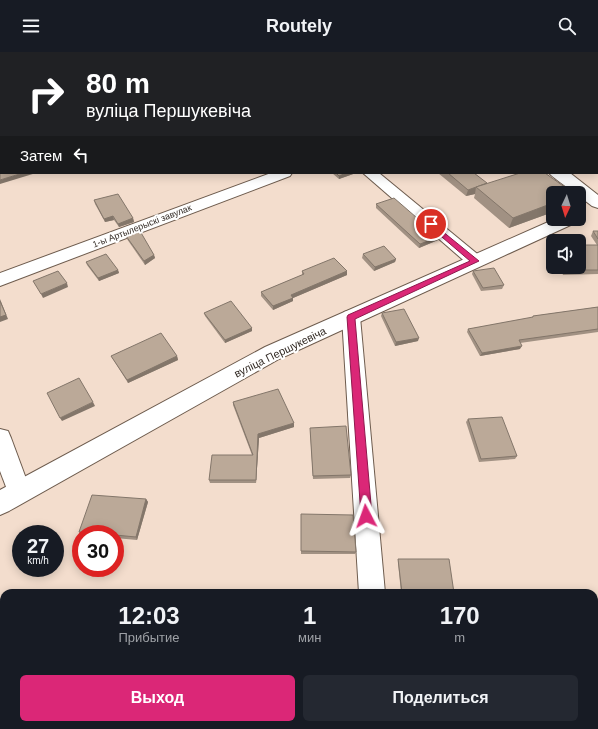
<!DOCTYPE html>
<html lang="ru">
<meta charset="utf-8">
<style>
:root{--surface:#171b24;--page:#242831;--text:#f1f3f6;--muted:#9ea1a6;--accent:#db2777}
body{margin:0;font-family:Helvetica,sans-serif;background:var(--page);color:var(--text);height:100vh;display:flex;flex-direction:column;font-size:15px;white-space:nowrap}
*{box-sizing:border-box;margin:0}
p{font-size:13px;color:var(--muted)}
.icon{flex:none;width:22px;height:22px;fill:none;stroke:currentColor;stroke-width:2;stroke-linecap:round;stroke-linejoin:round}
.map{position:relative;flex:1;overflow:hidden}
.side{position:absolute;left:0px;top:537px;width:598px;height:140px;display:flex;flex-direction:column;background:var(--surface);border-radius:12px 12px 0 0;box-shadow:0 2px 10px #0003}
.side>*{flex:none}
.banner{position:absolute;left:0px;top:0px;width:598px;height:122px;box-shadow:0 2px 10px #0003;background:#202124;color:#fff;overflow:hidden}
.needle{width:26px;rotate:184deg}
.fabs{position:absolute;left:546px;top:134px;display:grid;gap:8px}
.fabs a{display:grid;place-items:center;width:40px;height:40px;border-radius:6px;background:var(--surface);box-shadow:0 2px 10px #0003;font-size:20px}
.speed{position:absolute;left:12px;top:473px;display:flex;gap:8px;font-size:20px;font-weight:700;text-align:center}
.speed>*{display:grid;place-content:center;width:52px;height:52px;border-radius:50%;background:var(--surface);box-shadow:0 2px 10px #0003;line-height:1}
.speed small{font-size:10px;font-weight:400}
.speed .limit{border:6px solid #d22;background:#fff;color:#111}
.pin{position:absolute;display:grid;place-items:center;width:34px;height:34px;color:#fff;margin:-17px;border:2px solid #fff;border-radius:50%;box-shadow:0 1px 4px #0007}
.me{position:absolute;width:44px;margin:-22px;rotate:356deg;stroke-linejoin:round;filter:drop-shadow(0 0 3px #0008)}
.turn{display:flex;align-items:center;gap:14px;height:84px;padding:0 20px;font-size:18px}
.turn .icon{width:52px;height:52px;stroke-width:2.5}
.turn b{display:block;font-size:28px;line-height:34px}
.then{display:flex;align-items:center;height:38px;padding:0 20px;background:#0003;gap:8px;font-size:15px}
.eta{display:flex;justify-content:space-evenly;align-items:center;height:68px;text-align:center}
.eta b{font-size:24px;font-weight:700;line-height:28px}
.button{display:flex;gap:8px;margin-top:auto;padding:8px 20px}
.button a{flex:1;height:46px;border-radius:6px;background:var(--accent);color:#fff;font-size:16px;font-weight:700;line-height:46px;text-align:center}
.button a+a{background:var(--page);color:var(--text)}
header{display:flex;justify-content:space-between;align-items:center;height:52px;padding:0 20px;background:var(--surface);font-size:18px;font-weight:700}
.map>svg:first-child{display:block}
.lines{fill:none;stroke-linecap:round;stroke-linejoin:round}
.lane-casing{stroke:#6d5b4d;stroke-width:2}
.street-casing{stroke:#6d5b4d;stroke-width:2}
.secondary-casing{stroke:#6d5b4d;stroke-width:2}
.lane{fill:#fff;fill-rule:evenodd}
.street{fill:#fff;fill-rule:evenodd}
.secondary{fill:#fff;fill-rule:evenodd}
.wall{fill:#a19183}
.shaded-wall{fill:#83766a}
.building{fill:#bba998;stroke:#83766a}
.route{fill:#db2777;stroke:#8e194d}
.labels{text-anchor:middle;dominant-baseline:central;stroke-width:4;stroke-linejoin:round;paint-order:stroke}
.far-street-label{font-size:9px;fill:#322a24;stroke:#fff}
.street-label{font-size:11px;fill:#322a24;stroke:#fff}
</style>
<header><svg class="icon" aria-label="menu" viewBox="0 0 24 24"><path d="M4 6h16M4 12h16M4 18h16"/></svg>Routely<svg class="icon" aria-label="search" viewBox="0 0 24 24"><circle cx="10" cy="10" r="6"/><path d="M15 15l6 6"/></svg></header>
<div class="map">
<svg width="598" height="677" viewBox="0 0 598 677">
<rect width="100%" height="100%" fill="#f3ddcd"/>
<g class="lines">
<defs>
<rect id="lane" x="597" y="23" width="1" height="4"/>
<g id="street">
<polygon points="224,0 237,0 238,1 225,1"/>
<rect x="0" y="23" width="1" height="8"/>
<polygon points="271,121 292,121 290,124 0,234 0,221"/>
<polygon points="363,121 379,121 481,205 484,209 481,213 475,215 469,213"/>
<polygon points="351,258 358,260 360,265 385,541 359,541 342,265 344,260"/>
<polygon points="0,377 8,379 11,386 31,440 27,448 19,451 11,448 0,419"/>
<polygon points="367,673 397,673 398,677 368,677"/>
</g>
<g id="secondary">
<polygon points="507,0 519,0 520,1 508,1"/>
<rect x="597" y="72" width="1" height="9"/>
<path d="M549,121H570L598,143V156L592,154L579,144V141H575C570,137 552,125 549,121Z"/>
<polygon points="555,167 577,167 575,171 279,307 9,459 0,463 0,438 265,295"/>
</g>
</defs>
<use href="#lane" class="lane-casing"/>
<use href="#street" class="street-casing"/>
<use href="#secondary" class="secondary-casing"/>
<use href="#lane" class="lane"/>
<use href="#street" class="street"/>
<use href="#secondary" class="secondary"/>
</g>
<g class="wall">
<polygon points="544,0 598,0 598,22 597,23 597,1 545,1"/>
<polygon points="332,121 356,121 339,127"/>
<polygon points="438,121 474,121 486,132 553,141 553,160 509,176 474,146 475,142 466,144"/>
<polygon points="94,148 133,166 134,170 119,175 114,168 105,170 95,152"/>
<polygon points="376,152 439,185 438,188 419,196 376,156"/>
<polygon points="593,179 598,179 598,222 563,223 560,215 579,215 597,193 591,184"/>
<polygon points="126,184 154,203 155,206 145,213 127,187"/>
<polygon points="363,202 396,207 395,210 374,219 362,206"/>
<polygon points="86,210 118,218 119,221 99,229 87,213"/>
<polygon points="302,219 347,219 347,223 293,246 293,249 273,258 261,244 261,240 302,223"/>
<polygon points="473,219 504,233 502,237 481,239 472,222"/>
<polygon points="598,255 598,280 520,291 520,297 480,304 467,280 468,277 532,266 533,264"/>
<polygon points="204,261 252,276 252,279 225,291 205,264"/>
<polygon points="382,261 418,289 395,294 381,264"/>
<polygon points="111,304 177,304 178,308 128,331 113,307"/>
<polygon points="233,350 294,375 259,386 256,431 210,431 209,428 252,403 233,353"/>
<polygon points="468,367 517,404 515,407 479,410 466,370"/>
<polygon points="310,379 351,423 350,426 313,427"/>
<polygon points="146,447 148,450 137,488 115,486 115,482 81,482 79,480"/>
<polygon points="301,462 356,500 355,502 301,502"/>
<polygon points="398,507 454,541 401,541 398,510"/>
</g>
<g class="shaded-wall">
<polygon points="169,0 183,0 179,1 164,1"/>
<polygon points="23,121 36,121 0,132 0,128"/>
<polygon points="346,121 356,121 339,127 339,124"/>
<polygon points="487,131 485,138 476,135 475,142 466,144 468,138"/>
<polygon points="553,151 553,160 509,176 513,166"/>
<polygon points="113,164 114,168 105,170 104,167"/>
<polygon points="133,166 134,170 119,175 118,172"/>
<polygon points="439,185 438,188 419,196 420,192"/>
<polygon points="154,203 155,206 145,213 144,209"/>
<polygon points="396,207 395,210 374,219 375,215"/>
<polygon points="118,218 119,221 99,229 98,226"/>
<polygon points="347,219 347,223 293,246 293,249 273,258 273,254 291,243"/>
<polygon points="67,231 68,235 43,246 41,242"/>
<polygon points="0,247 8,267 0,270"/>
<polygon points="252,276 252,279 225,291 225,288"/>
<polygon points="419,286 418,289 395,294 396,290"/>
<polygon points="522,294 520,297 480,304 482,301"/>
<polygon points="177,304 178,308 128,331 127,328"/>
<polygon points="93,350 95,354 62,369 60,366"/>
<polygon points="294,371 294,375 259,386 256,431 256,428 258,382"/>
<polygon points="146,447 148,450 137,488 136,485"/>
</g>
<g class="building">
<polygon points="0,0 25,0 26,1 1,1 1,25 1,19 0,19"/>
<polygon points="43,0 83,0 84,1 38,1"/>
<polygon points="107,0 169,0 164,1 108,1"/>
<polygon points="323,0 405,0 406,1 319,1"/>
<polygon points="571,0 598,0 598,14 597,13 597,1 573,1"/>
<rect x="0" y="28" width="1" height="12"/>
<polygon points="0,81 1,81 1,121 23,121 0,128 0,108 1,107 1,99 0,99"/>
<polygon points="336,121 346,121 339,124"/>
<polygon points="448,121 474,121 487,131 468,138"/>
<polygon points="520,121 545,121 573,141 553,141 553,151 513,166 476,135"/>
<polygon points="118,142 133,166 118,172 113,164 104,167 94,148"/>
<polygon points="394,146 439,185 420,192 376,152"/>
<polygon points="140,179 154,203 144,209 126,184"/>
<polygon points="593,179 598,179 598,187"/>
<polygon points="579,193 598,193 598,218 565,218 564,215 579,215"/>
<polygon points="384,194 396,207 375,215 363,202"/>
<polygon points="106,202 118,218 98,226 86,210"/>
<polygon points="334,206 347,219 291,243 293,246 273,254 261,240 304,222 302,219"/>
<polygon points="494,216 504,233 483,236 473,219"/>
<polygon points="58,219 67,231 41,242 33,229"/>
<polygon points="0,249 6,263 0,265"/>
<polygon points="231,249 252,276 225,288 204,261"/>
<polygon points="598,255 598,277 519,288 522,294 482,301 468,277 533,265 533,264"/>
<polygon points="404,257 419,286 396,290 382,261"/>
<polygon points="161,281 177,304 127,328 111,304"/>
<polygon points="79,326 93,350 60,366 47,341"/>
<polygon points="278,337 294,371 258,382 256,428 209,428 212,403 253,403 233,350"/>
<polygon points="502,365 517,404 481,407 468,367"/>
<polygon points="346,374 351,423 313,424 310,376"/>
<polygon points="92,443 146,447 136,485 115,483 115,482 102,482 79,480"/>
<polygon points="301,462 353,463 356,500 301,499"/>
<polygon points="398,507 449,507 454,541 402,541"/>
</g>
<polygon class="route" points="431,170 479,209 355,267 372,464 370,468 366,469 363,468 361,464 347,265 348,263 470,209 429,174 429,171"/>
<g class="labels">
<g class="far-street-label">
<text transform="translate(142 174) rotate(-21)">1-ы Артылерыскі завулак</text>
</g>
<g class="street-label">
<text transform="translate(280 300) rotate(-26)">вуліца Першукевіча</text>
</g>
</g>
</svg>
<div class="fabs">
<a><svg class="needle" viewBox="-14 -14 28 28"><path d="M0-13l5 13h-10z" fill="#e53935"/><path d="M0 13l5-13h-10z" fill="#9ea1a6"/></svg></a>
<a><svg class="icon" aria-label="sound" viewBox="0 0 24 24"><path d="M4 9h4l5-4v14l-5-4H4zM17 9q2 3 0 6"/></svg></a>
</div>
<div class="speed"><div>27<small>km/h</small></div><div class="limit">30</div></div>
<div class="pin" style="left:431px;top:172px;background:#d93025"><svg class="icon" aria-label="arrive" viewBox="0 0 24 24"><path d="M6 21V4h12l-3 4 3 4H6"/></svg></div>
<svg class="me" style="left:366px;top:464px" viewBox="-20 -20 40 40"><path d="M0-17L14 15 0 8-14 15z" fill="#db2777" stroke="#fff" stroke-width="4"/></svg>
<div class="banner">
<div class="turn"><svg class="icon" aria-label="right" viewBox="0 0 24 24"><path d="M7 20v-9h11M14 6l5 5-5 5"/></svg><div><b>80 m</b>вуліца Першукевіча</div></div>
<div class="then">Затем<svg class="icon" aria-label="left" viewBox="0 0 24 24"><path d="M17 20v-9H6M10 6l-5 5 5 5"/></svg></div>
</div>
<section class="side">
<div class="eta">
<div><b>12:03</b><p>Прибытие</p></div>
<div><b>1</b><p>мин</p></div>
<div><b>170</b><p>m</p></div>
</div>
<div class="button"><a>Выход</a><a>Поделиться</a></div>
</section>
</div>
